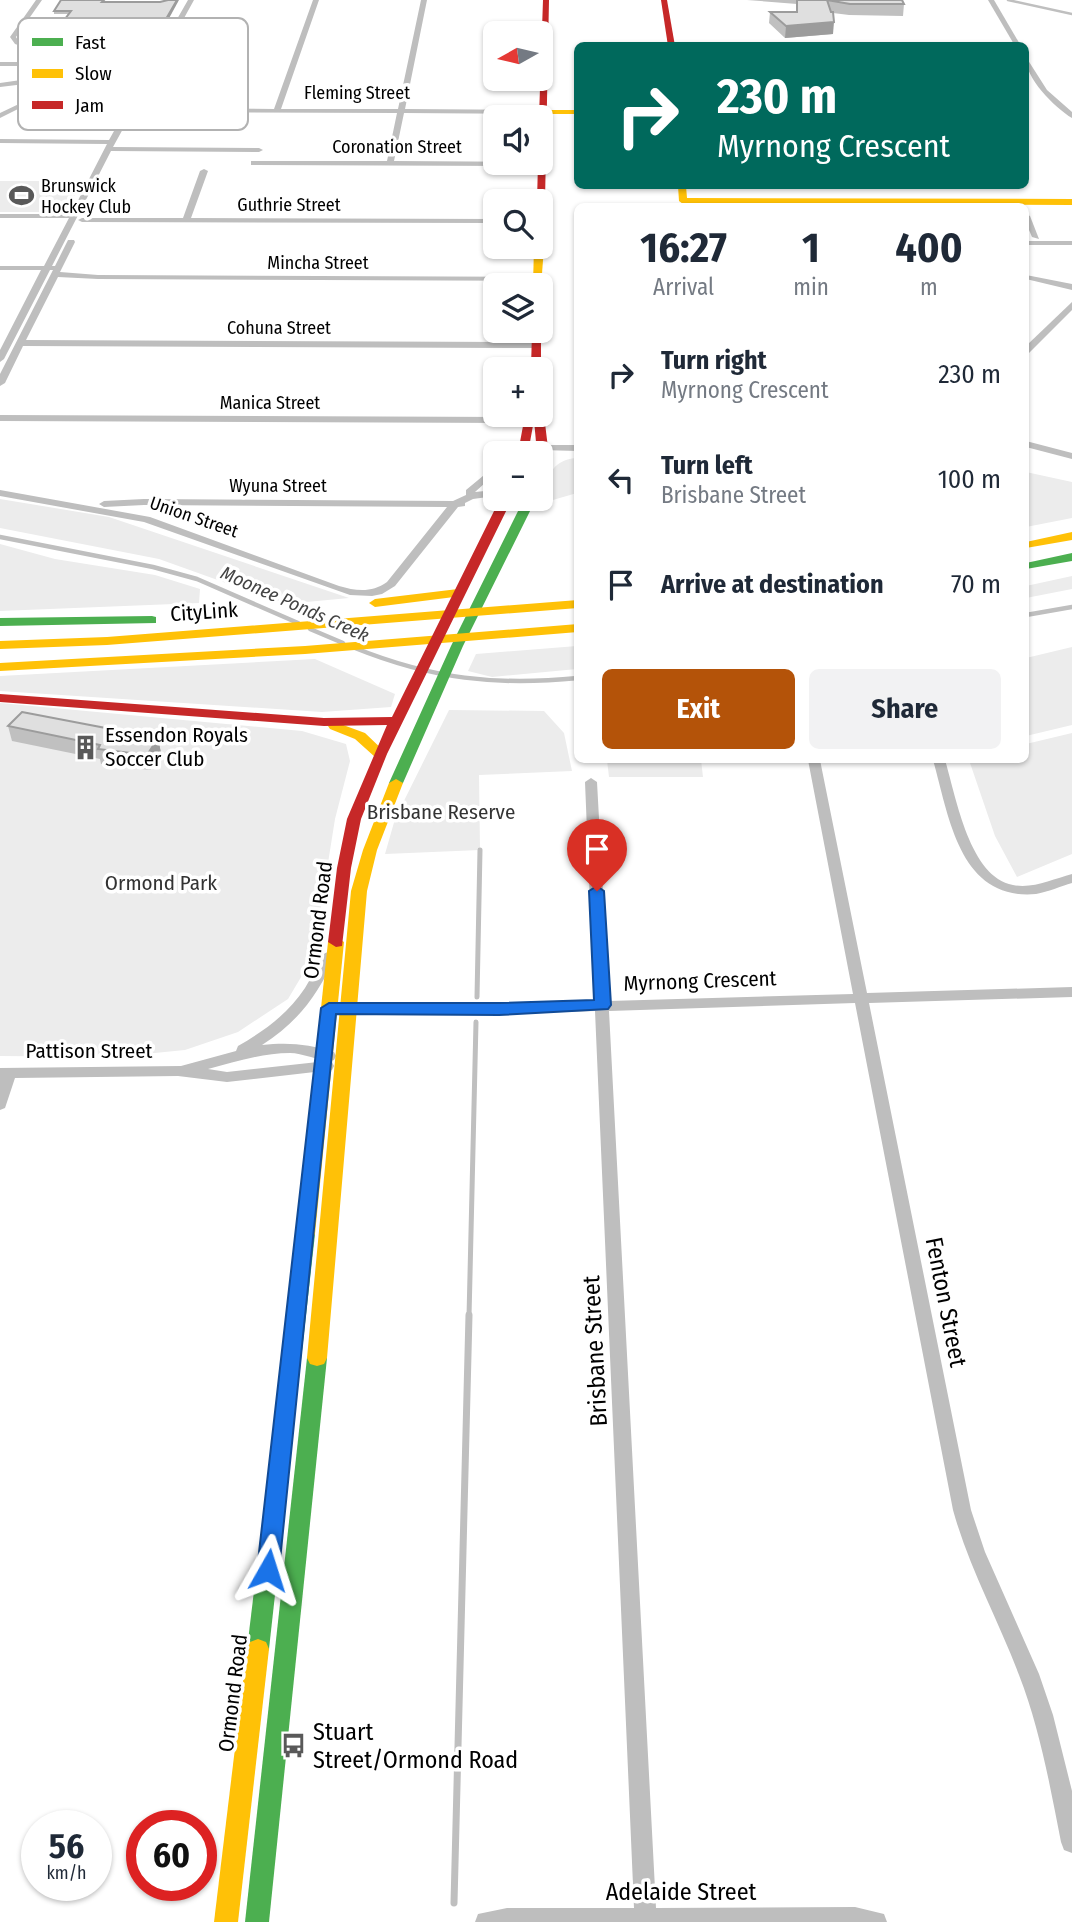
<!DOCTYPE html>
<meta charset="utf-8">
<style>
:root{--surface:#fff;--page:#f2f2f3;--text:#1f2937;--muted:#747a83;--accent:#b45309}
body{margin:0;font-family:"Fira Sans Condensed",sans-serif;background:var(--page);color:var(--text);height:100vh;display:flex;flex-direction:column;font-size:26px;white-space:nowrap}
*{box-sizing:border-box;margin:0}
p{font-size:23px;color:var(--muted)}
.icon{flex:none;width:38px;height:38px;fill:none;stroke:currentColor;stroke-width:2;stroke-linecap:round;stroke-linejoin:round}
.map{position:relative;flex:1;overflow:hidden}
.panel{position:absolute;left:574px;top:203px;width:455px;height:560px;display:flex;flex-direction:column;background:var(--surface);border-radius:10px;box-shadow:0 2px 5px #0004}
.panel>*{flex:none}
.top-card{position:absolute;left:574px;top:42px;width:455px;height:147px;border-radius:10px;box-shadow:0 2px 5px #0004;background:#00695c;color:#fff;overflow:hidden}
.needle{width:46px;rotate:262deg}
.controls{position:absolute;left:483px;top:21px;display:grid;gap:14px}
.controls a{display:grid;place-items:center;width:70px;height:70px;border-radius:10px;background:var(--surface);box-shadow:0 2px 5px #0004;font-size:35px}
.speed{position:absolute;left:21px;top:1810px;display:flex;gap:14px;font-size:35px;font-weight:700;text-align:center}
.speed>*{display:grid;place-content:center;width:91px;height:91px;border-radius:50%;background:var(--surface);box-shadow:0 2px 5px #0004;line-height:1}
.speed small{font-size:18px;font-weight:400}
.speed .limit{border:10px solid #d22;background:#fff;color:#111}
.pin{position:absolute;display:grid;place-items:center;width:60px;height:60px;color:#fff;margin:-72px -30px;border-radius:50% 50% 50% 0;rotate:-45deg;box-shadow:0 0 7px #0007}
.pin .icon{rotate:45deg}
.me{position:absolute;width:77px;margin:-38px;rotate:6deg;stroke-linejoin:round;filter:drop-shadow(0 0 5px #0008)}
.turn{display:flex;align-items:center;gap:24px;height:147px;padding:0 28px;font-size:32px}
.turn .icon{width:91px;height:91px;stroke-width:2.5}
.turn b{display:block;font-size:49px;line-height:60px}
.eta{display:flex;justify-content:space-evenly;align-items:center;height:119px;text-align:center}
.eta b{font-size:42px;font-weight:700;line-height:49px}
.button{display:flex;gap:14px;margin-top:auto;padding:14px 28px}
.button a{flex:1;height:80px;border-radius:10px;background:var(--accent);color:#fff;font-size:28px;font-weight:700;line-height:80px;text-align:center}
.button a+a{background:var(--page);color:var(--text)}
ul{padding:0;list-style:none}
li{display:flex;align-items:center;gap:21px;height:105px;padding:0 28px}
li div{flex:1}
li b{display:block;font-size:26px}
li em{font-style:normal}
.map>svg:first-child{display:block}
.green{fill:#ececec}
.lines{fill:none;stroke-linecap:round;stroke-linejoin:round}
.stream-far3{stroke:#bfbfbf;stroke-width:2.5}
.stream-far2{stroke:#bfbfbf;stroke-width:4.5}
.stream-far1{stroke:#bfbfbf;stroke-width:5}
.stream{stroke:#bfbfbf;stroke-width:7}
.street{fill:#bebebe;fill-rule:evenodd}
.fast{fill:#4caf50;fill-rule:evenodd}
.slow{fill:#ffc107;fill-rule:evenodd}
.jam{fill:#c62828;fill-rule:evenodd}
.wall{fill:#c0c0c0}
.shaded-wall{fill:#9c9c9c}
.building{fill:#dfdfdf;stroke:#9c9c9c;stroke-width:2}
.route{fill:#1a73e8;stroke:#114b97;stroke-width:2}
.labels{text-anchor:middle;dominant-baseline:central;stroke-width:7;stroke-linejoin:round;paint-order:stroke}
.far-street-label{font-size:18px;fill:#000;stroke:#fff}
.far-poi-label{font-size:18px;fill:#000;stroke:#fff;text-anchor:start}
.far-water-label{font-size:19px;font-style:italic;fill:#444;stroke:#fff}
.street-label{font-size:21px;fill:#000;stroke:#fff}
.poi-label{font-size:21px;fill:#000;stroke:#fff;text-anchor:start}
.park-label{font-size:21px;fill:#333;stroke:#fff}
.near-street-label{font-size:24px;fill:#000;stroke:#fff}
.near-poi-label{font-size:24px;fill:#000;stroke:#fff;text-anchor:start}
.key{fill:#fff;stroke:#b2b2b2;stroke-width:2}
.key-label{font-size:19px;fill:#000}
</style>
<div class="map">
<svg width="1072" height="1922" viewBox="0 0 1072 1922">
<rect width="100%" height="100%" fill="#fff"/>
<g class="green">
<polygon points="0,181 83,181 66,212 0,212"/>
<path d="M577,458V493L539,504C549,480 548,460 577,458Z"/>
<polygon points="1026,472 1072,482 1072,518 1026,527"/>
<polygon points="0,499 109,517 349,598 285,604 159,559 0,528"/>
<polygon points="0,544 55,559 155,575 200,589 199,603 0,611"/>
<polygon points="1072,576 1072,589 1026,598 1026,586"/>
<polygon points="577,646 577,669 492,677 468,671 476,654"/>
<polygon points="1072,647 1072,725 1026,736 1026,658"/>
<polygon points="315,659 395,694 391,707 322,712 0,691 0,676"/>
<polygon points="0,703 302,731 346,744 350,761 335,819 313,957 288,999 238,1032 185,1050 114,1057 0,1056"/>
<polygon points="449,710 544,711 564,733 572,771 479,775 480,850 385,854 395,819"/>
<polygon points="1072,733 1072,854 1017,877 995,836 969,760 1026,760 1026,744"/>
<polygon points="607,760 701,760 703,777 609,777"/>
</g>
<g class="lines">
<polyline class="stream-far3" points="1008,0 1072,14"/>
<g class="stream-far2">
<polyline points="0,537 153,567 197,579 298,623"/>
<polyline points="1026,615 1072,607"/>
<polyline points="310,629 343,643"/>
<path d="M355,648C432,679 496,686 578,678"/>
</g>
<g class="stream-far1">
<polyline points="477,997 480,850"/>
<polyline points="469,1317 476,1022"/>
</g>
<polyline class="stream" points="454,1903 469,1315"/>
<g class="street">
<polygon points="36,0 42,0 16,37 19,42 48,52 52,60 42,77 145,75 188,0 194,0 113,147 259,148 263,150 259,152 111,151 52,266 55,266 68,240 74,240 75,242 60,272 98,275 538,277 542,279 538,281 98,279 58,277 26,340 537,342 541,345 537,348 23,346 5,383 0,386 0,374 53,270 50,270 4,359 0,362 0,350 41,270 0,270 0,266 44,266 69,218 0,218 0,214 71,214 107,144 0,143 0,139 109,140 143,79 40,82 26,105 0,118 0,113 21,103 33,83 0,87 0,83 35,78 42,66 0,66 0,62 45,62 46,60 42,53 15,44 10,37"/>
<polygon points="313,0 319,0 281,109 398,109 421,0 427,0 405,109 543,110 546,112 543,114 404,113 394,161 541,162 545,164 544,166 254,165 251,165 251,161 387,161 397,113 137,112 134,110 137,108 274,109"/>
<polygon points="988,0 994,0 1021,46 1015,46"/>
<path d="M1026,57L1047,90L1072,112V118C1055,108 1024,77 1026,57Z"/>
<polygon points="204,169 208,171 191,218 495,219 495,223 82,222 78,220 82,218 183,218 200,171"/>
<polygon points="1026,214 1030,216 1039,239 1032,237 1026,223"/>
<rect x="1026" y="241" width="46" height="4"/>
<polygon points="1026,275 1072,284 1072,290 1026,279"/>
<polygon points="1072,302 1072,310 1029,353 1026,354 1026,346"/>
<polygon points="0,415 538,417 543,420 538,423 0,421"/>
<polygon points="1026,441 1072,453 1072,459 1026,447"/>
<polygon points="543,445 578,445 578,451 540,450 538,448"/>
<path d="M495,466V474L475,492L495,490V496L473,499L465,503V506L458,507L395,586L382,594L372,596L350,595L144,522L0,496V490L150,517L339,586C356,591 372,593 387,582L447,507L144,505L104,507L99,504L104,501L144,499L453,501L466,495V490Z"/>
<path d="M497,499H535C527,504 505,504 497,499Z"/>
<path d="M808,760H820L867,993L1072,987V997L869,1003L971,1510L985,1552L1039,1674L1053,1715L1072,1791V1853L1064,1850L1061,1842C1050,1786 1040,1729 1019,1675C998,1619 969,1568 953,1510L855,1003L609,1011L656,1908L855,1907L884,1914L887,1922H475L478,1914L507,1908H634L595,1011L499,1014L341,1013L334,1008L341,1003L499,1004L594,1001L585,782L591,778L597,782L609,1001L853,994Z"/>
<path d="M933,760H945C956,796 969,877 1013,885C1033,889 1053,879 1072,874V883C1061,886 1048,892 1036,894C959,901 949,816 933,760Z"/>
<path d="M328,952L335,957C318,995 297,1023 262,1045C288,1042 309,1044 334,1052L336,1056L334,1060C323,1063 304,1053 290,1053C262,1053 235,1062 208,1069L227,1072L327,1061L332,1062L334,1066L332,1070L227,1082L178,1076L15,1078L5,1108L0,1110V1068L181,1066L236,1051L238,1046C264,1031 288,1014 305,988C312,977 317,965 323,954Z"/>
</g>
<g class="fast">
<polygon points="524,499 536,499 463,646 403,783 396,787 391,786 389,783 451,646"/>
<polygon points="1072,553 1072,561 1026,569 1026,563"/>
<polygon points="152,616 156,617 156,623 0,626 0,618"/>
<polygon points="306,1227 312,1229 315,1234 269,1649 266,1656 258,1659 250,1656 247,1649 297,1234 300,1229"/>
<polygon points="317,1350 324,1352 327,1358 269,1922 245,1922 307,1358 310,1352"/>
</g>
<g class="slow">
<polygon points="543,110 578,110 578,114 540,114"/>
<polygon points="678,186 686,186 687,198 1072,199 1072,205 683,204 679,201"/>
<polygon points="541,245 544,247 541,287 533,285 534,247"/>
<polygon points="1072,532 1072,540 1026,548 1026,542"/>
<polygon points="458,589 464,593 462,596 375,607 369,603 375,599"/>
<polygon points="578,600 578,608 107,645 0,649 0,641 107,637"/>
<polygon points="578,624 578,632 305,654 0,671 0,663 305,646"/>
<polygon points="335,722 365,733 387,754 380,758 375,757 355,739 330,729 328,726"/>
<polygon points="396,779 403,783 377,850 367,891 327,1358 324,1364 317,1366 310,1364 307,1358 351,891 363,850 389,783"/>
<polygon points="336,937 344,942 315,1234 312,1239 306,1241 300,1239 297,1234 328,942"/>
<polygon points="258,1639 266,1642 269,1649 238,1922 214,1922 247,1649 250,1642"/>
</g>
<g class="jam">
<polygon points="543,0 549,0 545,201 541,204 537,201 538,163 541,163 539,117"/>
<polygon points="661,0 667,0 675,46 668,46"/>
<polygon points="541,329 541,369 531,369 532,331"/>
<polygon points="541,412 544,415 548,448 547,469 541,472 541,453 537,453 534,420 528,453 518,453 525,415 541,415"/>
<polygon points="500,499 512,499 387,754 361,819 351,868 342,946 336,947 328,942 337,868 347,819 387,725 324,726 0,702 0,694 324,718 392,717"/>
</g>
</g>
<g class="wall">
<polygon points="168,0 167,22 65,22 65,19 68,14 54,14 54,11 105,2 160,2"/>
<polygon points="747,0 902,0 904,4 903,16 849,15 833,13 833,34 785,38 769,23 770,12 796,12 797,4"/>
<polygon points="8,726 158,738 161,753 150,770 101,764 100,759 12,741"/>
</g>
<g class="shaded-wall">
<polygon points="177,0 179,0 167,22 166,19"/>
<polygon points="834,22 833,34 785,38 786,26"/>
<polygon points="158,738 161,753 150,770 147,755"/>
</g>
<g class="building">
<polygon points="61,0 104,0 102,2 160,2 168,0 177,0 166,19 65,19 71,11 54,11"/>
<polygon points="797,0 902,0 904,4 850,4 827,0 831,12 833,12 834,22 786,26 770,12 797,12"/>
<polygon points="22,712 158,738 147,755 98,749 100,745 8,726"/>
</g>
<polygon class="route" points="597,886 604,891 611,1005 608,1009 499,1015 336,1014 279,1570 276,1577 268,1580 261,1577 257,1570 321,1008 329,1003 499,1003 594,1000 589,891"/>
<defs>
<symbol id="stadium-bare" viewBox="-9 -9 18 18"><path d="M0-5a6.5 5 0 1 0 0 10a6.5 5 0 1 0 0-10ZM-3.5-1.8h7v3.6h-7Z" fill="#595959" stroke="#fff" stroke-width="2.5" paint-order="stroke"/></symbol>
<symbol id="building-bare" viewBox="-9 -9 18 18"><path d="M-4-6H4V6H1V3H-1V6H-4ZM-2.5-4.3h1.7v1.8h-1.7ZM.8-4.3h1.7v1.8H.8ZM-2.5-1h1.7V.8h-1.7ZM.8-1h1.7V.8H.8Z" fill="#595959" stroke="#fff" stroke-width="2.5" paint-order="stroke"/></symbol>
<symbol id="bus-bare" viewBox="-9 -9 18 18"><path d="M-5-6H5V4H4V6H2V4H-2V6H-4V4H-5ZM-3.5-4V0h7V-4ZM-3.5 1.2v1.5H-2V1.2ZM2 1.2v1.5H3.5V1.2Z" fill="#595959" stroke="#fff" stroke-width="2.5" paint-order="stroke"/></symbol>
</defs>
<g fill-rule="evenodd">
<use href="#stadium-bare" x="4" y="178" width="35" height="35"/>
<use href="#building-bare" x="68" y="730" width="35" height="35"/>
<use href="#bus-bare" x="276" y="1728" width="35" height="35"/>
</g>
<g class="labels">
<g class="far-street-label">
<text x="357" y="93">Fleming Street</text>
<text x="397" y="147">Coronation Street</text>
<text x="289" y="205">Guthrie Street</text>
<text x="318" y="263">Mincha Street</text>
<text x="279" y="328">Cohuna Street</text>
<text x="270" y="403">Manica Street</text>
<text x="278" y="486">Wyuna Street</text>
<text transform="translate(194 517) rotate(19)">Union Street</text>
</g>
<g class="far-poi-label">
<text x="41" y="186">Brunswick<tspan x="41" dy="21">Hockey Club</tspan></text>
</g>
<g class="far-water-label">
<text transform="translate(295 604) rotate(24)">Moonee Ponds Creek</text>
</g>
<g class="street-label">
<text transform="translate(204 612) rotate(-4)">CityLink</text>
<text transform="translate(318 920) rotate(-83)">Ormond Road</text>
<text transform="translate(700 981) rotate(-2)">Myrnong Crescent</text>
<text x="89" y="1051">Pattison Street</text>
<text transform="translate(233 1693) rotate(-83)">Ormond Road</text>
</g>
<g class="poi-label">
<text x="105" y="735">Essendon Royals<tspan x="105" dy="24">Soccer Club</tspan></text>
</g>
<g class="park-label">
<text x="441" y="812">Brisbane Reserve</text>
<text x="161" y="883">Ormond Park</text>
</g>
<g class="near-street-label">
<text transform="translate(946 1302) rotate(79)">Fenton Street</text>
<text transform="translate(595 1351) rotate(-93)">Brisbane Street</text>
<text x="681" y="1892">Adelaide Street</text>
</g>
<g class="near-poi-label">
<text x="313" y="1732">Stuart<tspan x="313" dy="28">Street/Ormond Road</tspan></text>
</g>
</g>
<rect x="18" y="18" width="230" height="112" rx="10" class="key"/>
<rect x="32" y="38" width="31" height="8" fill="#4caf50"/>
<rect x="32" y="69" width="31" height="9" fill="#ffc107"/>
<rect x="32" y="101" width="31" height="8" fill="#c62828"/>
<g class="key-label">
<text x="75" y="49">Fast</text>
<text x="75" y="80">Slow</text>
<text x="75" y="112">Jam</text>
</g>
</svg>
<div class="controls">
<a><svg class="needle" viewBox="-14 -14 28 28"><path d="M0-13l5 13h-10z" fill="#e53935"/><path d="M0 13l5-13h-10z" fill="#747a83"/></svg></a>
<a><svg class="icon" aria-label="sound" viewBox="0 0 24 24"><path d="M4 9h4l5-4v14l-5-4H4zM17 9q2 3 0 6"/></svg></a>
<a><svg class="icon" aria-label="search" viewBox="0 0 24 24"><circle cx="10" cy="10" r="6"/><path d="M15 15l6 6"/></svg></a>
<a><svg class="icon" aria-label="layers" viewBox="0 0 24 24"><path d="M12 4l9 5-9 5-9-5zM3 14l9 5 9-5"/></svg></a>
<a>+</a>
<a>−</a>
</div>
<div class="speed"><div>56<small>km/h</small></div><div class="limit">60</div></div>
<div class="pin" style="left:597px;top:891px;background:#d93025"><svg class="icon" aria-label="arrive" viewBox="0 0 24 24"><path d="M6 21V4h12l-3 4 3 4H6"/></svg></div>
<svg class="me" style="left:268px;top:1570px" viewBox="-20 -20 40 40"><path d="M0-17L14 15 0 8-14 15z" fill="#1a73e8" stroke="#fff" stroke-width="4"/></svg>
<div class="top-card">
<div class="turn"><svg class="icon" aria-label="right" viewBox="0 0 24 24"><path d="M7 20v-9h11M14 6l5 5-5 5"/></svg><div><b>230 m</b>Myrnong Crescent</div></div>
</div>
<section class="panel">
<div class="eta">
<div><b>16:27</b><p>Arrival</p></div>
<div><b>1</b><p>min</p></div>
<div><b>400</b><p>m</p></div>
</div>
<ul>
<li><svg class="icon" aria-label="right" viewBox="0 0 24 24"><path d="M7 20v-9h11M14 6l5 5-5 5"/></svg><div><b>Turn right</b><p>Myrnong Crescent</p></div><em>230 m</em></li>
<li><svg class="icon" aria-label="left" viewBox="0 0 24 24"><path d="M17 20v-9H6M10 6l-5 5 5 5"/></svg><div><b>Turn left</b><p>Brisbane Street</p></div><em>100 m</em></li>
<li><svg class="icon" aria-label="arrive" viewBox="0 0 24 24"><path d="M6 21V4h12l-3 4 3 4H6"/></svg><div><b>Arrive at destination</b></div><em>70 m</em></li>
</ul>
<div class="button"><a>Exit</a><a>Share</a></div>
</section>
</div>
